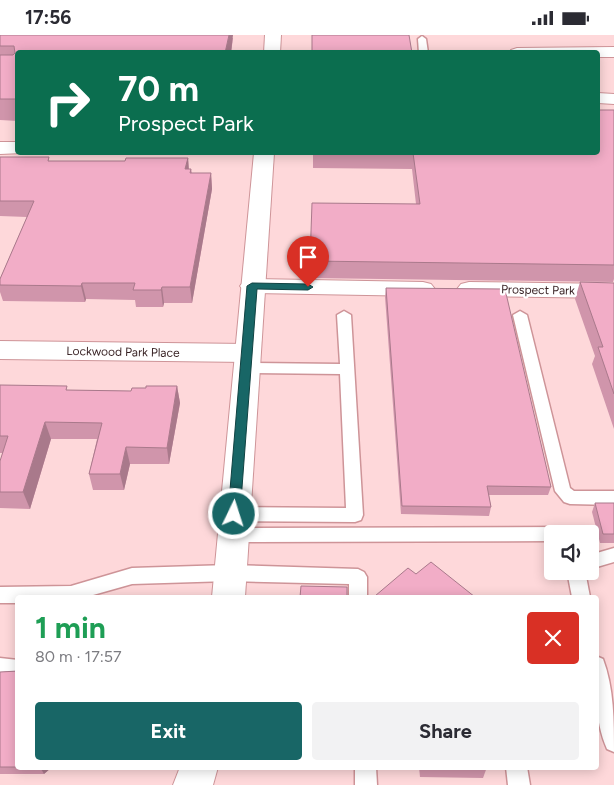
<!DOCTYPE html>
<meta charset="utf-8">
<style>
:root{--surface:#fff;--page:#f2f2f3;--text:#2b2b33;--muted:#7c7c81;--accent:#186666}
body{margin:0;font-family:Figtree,sans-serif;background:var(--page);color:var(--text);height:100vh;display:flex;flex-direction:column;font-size:19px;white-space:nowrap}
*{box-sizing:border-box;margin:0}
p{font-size:16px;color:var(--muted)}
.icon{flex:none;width:28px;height:28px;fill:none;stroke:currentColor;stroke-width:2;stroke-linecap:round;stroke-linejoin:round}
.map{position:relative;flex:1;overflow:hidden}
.side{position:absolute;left:15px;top:560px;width:584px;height:175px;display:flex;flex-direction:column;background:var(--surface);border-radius:5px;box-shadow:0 2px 12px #0003}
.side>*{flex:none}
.hud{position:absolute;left:15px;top:15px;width:585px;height:105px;border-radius:5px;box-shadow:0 2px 12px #0003;background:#0b6e4f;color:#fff;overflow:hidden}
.buttons{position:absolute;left:544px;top:490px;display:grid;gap:10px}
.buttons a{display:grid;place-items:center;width:55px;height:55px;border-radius:5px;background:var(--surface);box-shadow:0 2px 12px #0003;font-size:25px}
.pin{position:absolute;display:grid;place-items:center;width:42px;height:42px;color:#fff;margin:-51px -21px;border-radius:50% 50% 50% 0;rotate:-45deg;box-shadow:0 0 5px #0007}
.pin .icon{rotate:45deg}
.me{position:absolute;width:55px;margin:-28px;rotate:4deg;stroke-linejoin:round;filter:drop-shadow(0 0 4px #0008)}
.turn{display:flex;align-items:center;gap:18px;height:105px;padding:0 20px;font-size:22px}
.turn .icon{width:65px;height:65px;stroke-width:2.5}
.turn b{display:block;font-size:35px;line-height:42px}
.round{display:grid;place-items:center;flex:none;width:52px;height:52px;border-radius:5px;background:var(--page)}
.head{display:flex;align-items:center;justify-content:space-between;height:85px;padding:0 20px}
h1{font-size:30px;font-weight:700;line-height:38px;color:#1e9e55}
.button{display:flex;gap:10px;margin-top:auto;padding:10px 20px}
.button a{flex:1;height:58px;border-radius:5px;background:var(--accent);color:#fff;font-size:20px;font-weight:700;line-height:58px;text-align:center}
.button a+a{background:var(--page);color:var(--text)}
.status{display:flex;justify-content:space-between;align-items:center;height:35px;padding:0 25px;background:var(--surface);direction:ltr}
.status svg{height:14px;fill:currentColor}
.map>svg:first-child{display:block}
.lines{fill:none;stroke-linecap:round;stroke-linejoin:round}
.service-casing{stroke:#ce9498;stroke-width:3}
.minor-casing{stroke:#ce9498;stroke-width:2}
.secondary-casing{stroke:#ce9498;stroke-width:2}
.service{fill:#fff;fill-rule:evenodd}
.minor{fill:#fff;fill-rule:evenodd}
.secondary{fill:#fff;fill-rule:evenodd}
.wall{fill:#d095ab}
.shaded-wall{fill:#a9798b}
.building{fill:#f2adc7;stroke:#a9798b}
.route{fill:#186666;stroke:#104242}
.labels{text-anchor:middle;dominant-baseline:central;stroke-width:4.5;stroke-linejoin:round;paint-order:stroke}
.street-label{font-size:12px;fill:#341e20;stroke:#fff}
</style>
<div class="status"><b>17:56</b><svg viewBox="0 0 49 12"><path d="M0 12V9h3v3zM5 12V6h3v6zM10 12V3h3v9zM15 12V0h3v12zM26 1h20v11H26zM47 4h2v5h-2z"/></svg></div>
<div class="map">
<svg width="614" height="750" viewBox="0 0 614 750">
<rect width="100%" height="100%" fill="#fed8da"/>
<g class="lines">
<defs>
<g id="service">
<polygon points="422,1 426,4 428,18 419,18 418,4"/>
<polygon points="344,276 351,280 363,480 361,485 355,487 234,486 228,484 226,479 228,474 234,472 346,473 340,339 245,338 240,336 238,333 240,330 245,328 340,329 337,280"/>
<polygon points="520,276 527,280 570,453 574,456 614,456 614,470 570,469 564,467 555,456 513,280"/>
<polygon points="566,492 572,494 574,499 552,499 552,506 233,507 227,505 224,500 227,495 233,493"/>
<polygon points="614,513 614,527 590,534 590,520"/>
<polygon points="229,530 358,534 364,537 367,542 367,562 349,562 349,549 229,546 132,549 86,562 18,562 18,568 0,568 0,552 71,551 132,533"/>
<polygon points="567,536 585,536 590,562 572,562"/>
<path d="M596,621L603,624C614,653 614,686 614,717L607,714C594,684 596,653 596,621Z"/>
<polygon points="0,623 18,625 18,643 0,641"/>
<polygon points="355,732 376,732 377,750 355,750"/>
<polygon points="506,732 527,732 530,750 508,750"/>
</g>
<g id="minor">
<polygon points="614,12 614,22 598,22 598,18 509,18 511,15 517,13"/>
<polygon points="598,58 614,59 614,69 598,68"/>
<polygon points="0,107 18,107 18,118 23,118 0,119"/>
<polygon points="252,244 423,247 431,249 435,254 431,259 423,261 252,258 244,256 240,251 244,246"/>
<polygon points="469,247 614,249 614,263 469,261 461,259 457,254 461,249"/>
<polygon points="0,306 247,309 256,312 260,318 256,324 247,327 0,324"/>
</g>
<g id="secondary">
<polygon points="265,0 281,0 280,18 264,18"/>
<polygon points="254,118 274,118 245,562 212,562"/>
<polygon points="180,732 218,732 213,750 173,750"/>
</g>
</defs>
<use href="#service" class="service-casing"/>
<use href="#minor" class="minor-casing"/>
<use href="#secondary" class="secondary-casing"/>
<use href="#service" class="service"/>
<use href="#minor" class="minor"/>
<use href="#secondary" class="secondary"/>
</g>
<g class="wall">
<polygon points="0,0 233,3 231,18 18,18 18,86 0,85"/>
<polygon points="614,75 614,244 613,247 310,243 310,226 416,169 412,134 313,133 313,118 598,118"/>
<polygon points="0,122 50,126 125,126 188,123 189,134 191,134 192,138 211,138 212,154 192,268 164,268 163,272 136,272 135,265 86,264 85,267 3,266 0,257 0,244 27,182 0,181"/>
<polygon points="580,247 614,248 614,394 592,329 595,321 575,264"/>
<polygon points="386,253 551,452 548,460 489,460 491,472 489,481 401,479 385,262"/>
<polygon points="0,350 69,355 131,356 146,353 177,351 180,368 169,429 130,429 124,455 93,455 89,439 97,404 51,404 30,474 0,473 0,426 3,418 0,418"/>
<polygon points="595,468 614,468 614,508 600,508 592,477"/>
<polygon points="18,636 18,732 52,732 44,739 0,739 0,637"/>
<polygon points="419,732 487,732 483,743 420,742"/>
</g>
<g class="shaded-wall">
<polygon points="229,0 233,0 231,18 225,18"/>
<polygon points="188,123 189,139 185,134"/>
<polygon points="211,138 212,154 192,268 190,252"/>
<polygon points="82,248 86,264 85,267 81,251"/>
<polygon points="162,252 164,268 163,272 161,255"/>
<polygon points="177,351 180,368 169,429 167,413"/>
<polygon points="45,387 51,404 30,474 23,457"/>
<polygon points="126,412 130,429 124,455 120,439"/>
<polygon points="40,732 52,732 44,739"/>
</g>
<g class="building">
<polygon points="0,0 229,0 225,18 18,18 18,64 0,64 0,20 13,20 15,18 14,11 0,11"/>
<polygon points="312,0 409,0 412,18 312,18"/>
<polygon points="598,75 614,75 614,230 310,226 312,168 420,169 413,118 398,118 598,118"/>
<polygon points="0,122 49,122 48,126 125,126 126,123 188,123 185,134 191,134 190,138 211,138 190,252 162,252 161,255 133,255 135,248 82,248 81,251 0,250 0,244 34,166 0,166"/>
<polygon points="580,247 614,248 614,359 598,312 603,312"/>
<polygon points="386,253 505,254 551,452 487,451 491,472 402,471"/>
<polygon points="0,350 67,351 66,355 131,356 132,353 146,353 146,351 177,351 167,413 126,412 120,439 89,439 102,388 45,387 23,457 0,457 0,426 8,401 0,401"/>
<polygon points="595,468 614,468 614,499 603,499"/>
<polygon points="431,527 475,562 377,562 375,561 408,533 416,539"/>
<polygon points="301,551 347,552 347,562 300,562"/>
<polygon points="18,636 18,732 0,732 0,637"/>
</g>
<polygon class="route" points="252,248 308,249 313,252 308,255 257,254 240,479 239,482 230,482 228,479 247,251"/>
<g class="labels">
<g class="street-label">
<text transform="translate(538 255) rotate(1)">Prospect Park</text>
<text transform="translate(123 317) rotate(1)">Lockwood Park Place</text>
</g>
</g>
</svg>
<div class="buttons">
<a><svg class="icon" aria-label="sound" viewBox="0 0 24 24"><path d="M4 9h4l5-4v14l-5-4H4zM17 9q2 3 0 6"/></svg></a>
</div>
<div class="pin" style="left:308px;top:252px;background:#d93025"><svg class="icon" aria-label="arrive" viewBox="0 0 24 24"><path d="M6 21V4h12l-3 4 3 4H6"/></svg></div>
<svg class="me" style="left:234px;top:479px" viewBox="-20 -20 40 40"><circle r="17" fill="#186666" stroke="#fff" stroke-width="3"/><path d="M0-11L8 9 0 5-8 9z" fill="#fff"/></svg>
<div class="hud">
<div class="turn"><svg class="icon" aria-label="right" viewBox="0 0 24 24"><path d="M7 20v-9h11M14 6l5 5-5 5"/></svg><div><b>70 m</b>Prospect Park</div></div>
</div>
<section class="side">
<div class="head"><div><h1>1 min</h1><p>80 m · 17:57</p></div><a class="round" style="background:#d93025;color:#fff"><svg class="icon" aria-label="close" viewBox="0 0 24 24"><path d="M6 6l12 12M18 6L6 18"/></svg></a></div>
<div class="button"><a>Exit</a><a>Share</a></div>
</section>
</div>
